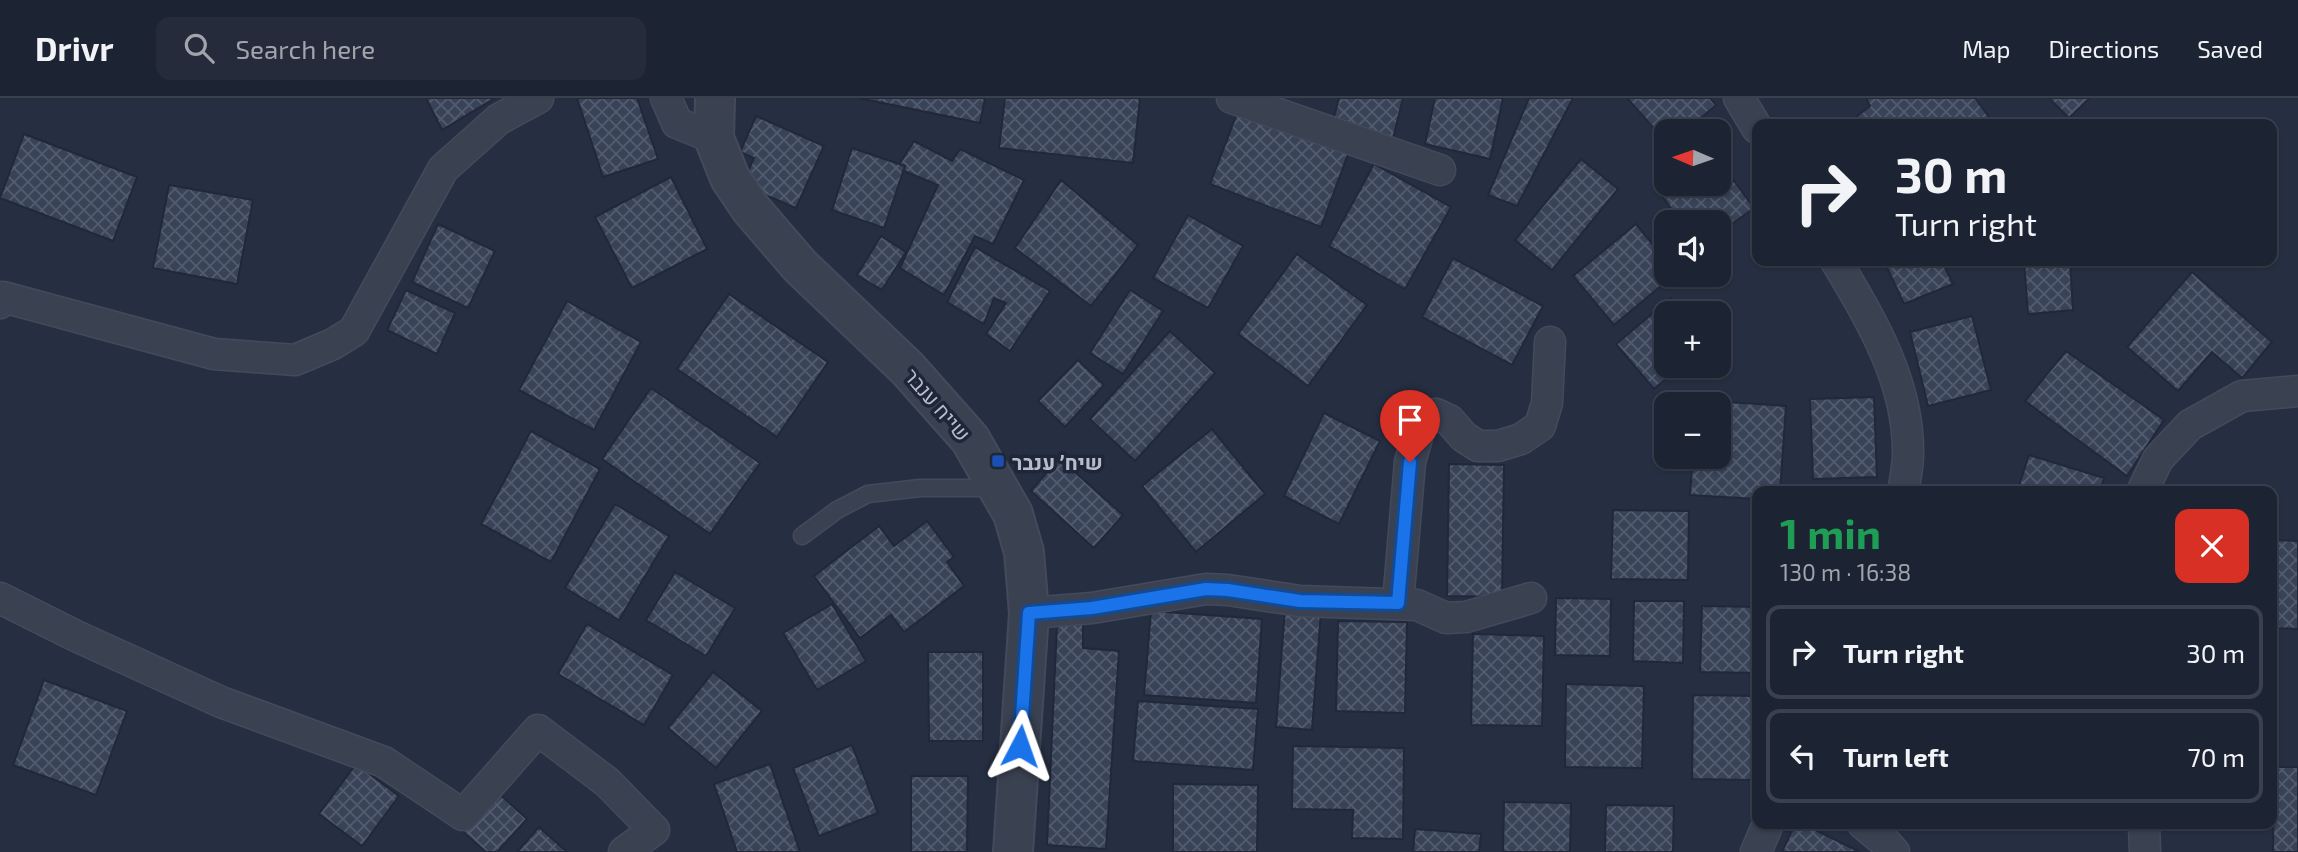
<!DOCTYPE html>
<meta charset="utf-8">
<style>
:root{--surface:#1c2332;--page:#252b3a;--text:#f1f3f6;--muted:#a0a4ac;--line:#3a404d}
body{margin:0;font-family:"Exo 2",Heebo,sans-serif;background:var(--page);color:var(--text);height:100vh;display:flex;flex-direction:column;font-size:26px;white-space:nowrap}
*{box-sizing:border-box;margin:0}
p{font-size:23px;color:var(--muted)}
.icon{flex:none;width:38px;height:38px;fill:none;stroke:currentColor;stroke-width:2;stroke-linecap:round;stroke-linejoin:round}
.map{position:relative;flex:1;overflow:hidden}
.panel{position:absolute;left:1752px;top:388px;width:525px;height:343px;display:flex;flex-direction:column;background:var(--surface);border-radius:14px;box-shadow:0 2px 5px #0004,0 0 0 2px var(--line)}
.panel>*{flex:none}
.banner{position:absolute;left:1752px;top:21px;width:525px;height:147px;border-radius:14px;box-shadow:0 2px 5px #0004,0 0 0 2px var(--line);background:#1c2332;color:var(--text);overflow:hidden}
.needle{width:46px;rotate:272deg}
.fabs{position:absolute;left:1654px;top:21px;display:grid;gap:14px}
.fabs a{display:grid;place-items:center;width:77px;height:77px;border-radius:14px;background:var(--surface);box-shadow:0 2px 5px #0004,0 0 0 2px var(--line);font-size:35px}
.pin{position:absolute;display:grid;place-items:center;width:60px;height:60px;color:#fff;margin:-72px -30px;border-radius:50% 50% 50% 0;rotate:-45deg;box-shadow:0 0 7px #0007}
.pin .icon{rotate:45deg}
.me{position:absolute;width:77px;margin:-38px;rotate:4deg;stroke-linejoin:round;filter:drop-shadow(0 0 5px #0008)}
.turn{display:flex;align-items:center;gap:24px;height:147px;padding:0 28px;font-size:32px}
.turn .icon{width:91px;height:91px;stroke-width:2.5}
.turn b{display:block;font-size:49px;line-height:60px}
.round{display:grid;place-items:center;flex:none;width:74px;height:74px;border-radius:14px;background:var(--page)}
.head{display:flex;align-items:center;justify-content:space-between;height:119px;padding:0 28px}
h1{font-size:42px;font-weight:700;line-height:52px;color:#1e9e55}
ul{padding:0;list-style:none}
li{display:flex;align-items:center;gap:21px;height:94px;margin:0 14px 10px;padding:0 14px;border:4px solid var(--line);border-radius:14px}
li div{flex:1}
li b{display:block;font-size:26px}
li em{font-style:normal}
header{display:flex;align-items:center;gap:42px;box-sizing:border-box;height:98px;padding:0 35px;background:var(--surface);border-bottom:2px solid var(--line)}
header strong{font-size:33px}
nav{display:flex;gap:38px;margin-inline-start:auto;font-size:24px}
.search{width:490px;height:63px;background:var(--page);display:flex;align-items:center;gap:18px;box-sizing:border-box;padding:0 24px;border-radius:14px;color:var(--muted);font-size:26px}
.map>svg:first-child{display:block}
.building{fill:url(#building-cross-hatch);stroke:#212839;stroke-width:2}
.lines{fill:none;stroke-linecap:round;stroke-linejoin:round}
.service-casing{stroke:#444a5b;stroke-width:19}
.minor-casing{stroke:#444a5b;stroke-width:33}
.tertiary-casing{stroke:#444a5b;stroke-width:42}
.service{stroke:#3a4151;stroke-width:16}
.minor{stroke:#3a4151;stroke-width:30}
.tertiary{stroke:#3a4151;stroke-width:38}
.route-casing{stroke:#114b97;stroke-width:18}
.route{stroke:#1a73e8;stroke-width:12}
.transit-dot{fill:#1a4fb4;stroke:#1f2637;stroke-width:2.5}
.labels{text-anchor:middle;dominant-baseline:central;stroke-width:7;stroke-linejoin:round;paint-order:stroke}
.street-label{font-size:21px;fill:#b7bdcc;stroke:#1f2637}
.poi-label{font-size:21px;font-weight:bold;fill:#b7bdcc;stroke:#1f2637;text-anchor:start}
</style>
<header>
<strong>Drivr</strong>
<div class="search"><svg class="icon" aria-label="search" viewBox="0 0 24 24"><circle cx="10" cy="10" r="6"/><path d="M15 15l6 6"/></svg>Search here</div>
<nav><a>Map</a><a>Directions</a><a>Saved</a></nav>
</header>
<div class="map">
<svg width="2298" height="754" viewBox="0 0 2298 754">
<defs>
<pattern id="building-cross-hatch" width="8" height="8" patternUnits="userSpaceOnUse" patternTransform="scale(1.75)"><rect width="8" height="8" fill="#384358"/><path d="M0 0l8 8M0 8l8-8" fill="none" stroke="#535c6f"/></pattern>
</defs>
<rect width="100%" height="100%" fill="#262f42"/>
<g class="building">
<polygon points="426,0 495,0 442,32"/>
<polygon points="577,0 637,0 658,61 603,79"/>
<polygon points="859,0 985,0 980,25"/>
<polygon points="1005,0 1140,0 1133,65 999,50"/>
<polygon points="1339,0 1403,0 1391,49 1331,30"/>
<polygon points="1435,0 1503,0 1490,61 1425,46"/>
<polygon points="1529,0 1573,0 1517,108 1488,97"/>
<polygon points="1627,0 1710,0 1716,7 1686,33 1666,33 1666,44"/>
<polygon points="1866,0 1975,0 1994,26 1860,26 1855,20 1870,8"/>
<polygon points="2049,0 2090,0 2069,20"/>
<polygon points="1238,13 1348,56 1321,129 1210,86"/>
<polygon points="756,18 824,48 796,110 742,87 754,60 740,54"/>
<polygon points="24,36 137,79 113,143 0,100"/>
<polygon points="914,43 952,63 960,51 1024,82 993,146 975,138 944,197 900,170 938,87 897,70"/>
<polygon points="852,50 905,68 884,130 832,112"/>
<polygon points="1581,61 1618,91 1552,172 1515,142"/>
<polygon points="1718,61 1754,110 1718,136 1718,124 1681,124 1662,98 1678,86 1718,86"/>
<polygon points="1374,66 1451,109 1405,191 1329,148"/>
<polygon points="671,79 707,151 632,190 595,119"/>
<polygon points="1061,82 1138,147 1091,208 1015,150"/>
<polygon points="169,87 253,102 237,186 153,170"/>
<polygon points="1188,117 1243,148 1208,210 1153,180"/>
<polygon points="438,126 495,153 468,210 412,184"/>
<polygon points="1636,126 1666,163 1666,177 1674,177 1614,227 1573,178"/>
<polygon points="881,138 906,154 882,192 857,177"/>
<polygon points="975,149 1050,193 1010,253 986,236 1006,205 994,200 984,226 947,204"/>
<polygon points="1297,156 1367,207 1308,288 1238,236"/>
<polygon points="1453,160 1543,208 1512,267 1422,219"/>
<polygon points="1884,163 1942,163 1953,186 1904,206"/>
<polygon points="2024,163 2070,163 2073,212 2028,216"/>
<polygon points="2192,174 2272,244 2242,280 2212,254 2178,293 2127,249"/>
<polygon points="406,192 455,215 437,256 387,232"/>
<polygon points="1130,192 1163,213 1123,276 1090,255"/>
<polygon points="729,196 828,264 777,339 677,271"/>
<polygon points="1671,200 1684,215 1666,215 1666,268 1681,268 1654,291 1616,246"/>
<polygon points="567,203 641,244 594,332 519,292"/>
<polygon points="1972,218 1991,292 1928,308 1910,234"/>
<polygon points="1170,233 1215,275 1135,363 1090,321"/>
<polygon points="2066,253 2164,322 2127,378 2025,303"/>
<polygon points="1078,262 1104,287 1065,329 1038,303"/>
<polygon points="651,290 760,365 710,436 602,361"/>
<polygon points="1874,299 1877,379 1813,381 1810,301"/>
<polygon points="1697,302 1786,308 1780,394 1757,394 1757,401 1690,397 1693,359 1718,359 1718,306 1696,306"/>
<polygon points="1324,315 1380,343 1339,426 1284,398"/>
<polygon points="1212,331 1265,396 1196,454 1142,388"/>
<polygon points="531,333 600,371 551,464 481,426"/>
<polygon points="2029,357 2104,380 2100,394 2017,394"/>
<polygon points="1059,360 1123,417 1094,450 1031,393"/>
<polygon points="1449,366 1504,367 1502,499 1447,498"/>
<polygon points="615,406 669,438 619,522 565,490"/>
<polygon points="1613,412 1689,413 1688,482 1611,481"/>
<polygon points="927,423 954,459 947,464 964,488 904,534 891,517 860,540 814,478 879,428 894,448"/>
<polygon points="2272,442 2298,443 2298,531 2272,530"/>
<polygon points="675,474 735,510 706,558 646,522"/>
<polygon points="1556,500 1611,501 1610,558 1555,557"/>
<polygon points="1634,503 1684,503 1683,565 1633,563"/>
<polygon points="832,506 866,563 817,592 783,535"/>
<polygon points="1702,508 1757,509 1757,575 1700,574"/>
<polygon points="1285,510 1321,513 1312,632 1276,629"/>
<polygon points="1151,513 1262,521 1256,605 1144,597"/>
<polygon points="1338,523 1407,524 1405,615 1336,613"/>
<polygon points="587,526 673,577 644,627 558,576"/>
<polygon points="1057,526 1083,526 1083,550 1119,553 1106,751 1047,747"/>
<polygon points="1473,536 1544,538 1542,628 1471,627"/>
<polygon points="928,554 983,554 983,643 929,643"/>
<polygon points="713,574 762,613 716,670 668,630"/>
<polygon points="44,582 127,613 96,697 13,667"/>
<polygon points="1566,586 1644,588 1642,670 1565,669"/>
<polygon points="1693,597 1757,598 1757,682 1692,681"/>
<polygon points="1138,603 1258,611 1253,672 1133,663"/>
<polygon points="852,647 878,715 819,738 793,670"/>
<polygon points="1293,648 1404,650 1403,741 1352,740 1353,712 1292,711"/>
<polygon points="356,666 399,698 362,748 319,716"/>
<polygon points="770,666 800,754 737,754 714,686"/>
<polygon points="2274,669 2298,669 2298,754 2273,754"/>
<polygon points="911,678 968,678 967,754 911,754"/>
<polygon points="1173,686 1258,687 1257,754 1173,754"/>
<polygon points="495,692 527,721 497,754 486,754 460,731"/>
<polygon points="1504,704 1571,705 1570,754 1503,754"/>
<polygon points="1606,707 1674,708 1673,754 1605,754"/>
<polygon points="1795,726 1803,726 1860,754 1782,754"/>
<polygon points="1988,726 2037,726 2036,732"/>
<polygon points="539,729 567,754 517,754"/>
<polygon points="1415,731 1481,736 1479,754 1413,754"/>
</g>
<g class="lines">
<defs>
<polyline id="service" points="802,438 837,412 868,396 920,390 996,390"/>
<g id="minor">
<polyline points="666,0 677,25 714,40"/>
<polyline points="1232,0 1440,72"/>
<polyline points="1739,0 1757,30"/>
<path d="M1836,163C1871,222 1909,284 1908,356C1908,369 1905,382 1903,394"/>
<polyline points="0,205 3,199 214,256 295,262 333,246 354,233 443,71 499,21 538,0"/>
<polyline points="2142,394 2158,361 2190,327 2242,298 2298,293"/>
<polyline points="0,500 76,538 221,604 384,664 463,717 538,632 607,684 654,732 624,754"/>
<polyline points="1398,505 1410,364 1419,333 1424,324 1436,316 1449,322 1464,339 1478,348 1498,348 1521,341 1540,328 1547,305 1550,244"/>
<polyline points="1029,515 1092,510 1206,491 1228,492 1300,503 1417,507 1446,520 1466,519 1531,500"/>
<polyline points="1863,726 1885,744 1894,754"/>
<polyline points="2144,726 2145,754"/>
<polyline points="1756,754 1768,726"/>
</g>
<polyline id="tertiary" points="715,0 714,40 730,80 751,111 800,168 907,270 970,341 1013,416 1024,454 1029,515 1013,754"/>
</defs>
<use href="#service" class="service-casing"/>
<use href="#minor" class="minor-casing"/>
<use href="#tertiary" class="tertiary-casing"/>
<use href="#service" class="service"/>
<use href="#minor" class="minor"/>
<use href="#tertiary" class="tertiary"/>
</g>
<g class="lines">
<defs>
<polyline id="route" points="1020,648 1029,515 1092,510 1206,491 1228,492 1300,503 1398,505 1410,364"/>
</defs>
<use href="#route" class="route-casing"/>
<use href="#route" class="route"/>
</g>
<rect class="transit-dot" x="991" y="356" width="14" height="14" rx="3.5"/>
<g class="labels">
<g class="street-label">
<text transform="translate(938 306) rotate(49)">שייח ענבר</text>
</g>
<g class="poi-label">
<text x="1012" y="363">שיח׳ ענבר</text>
</g>
</g>
</svg>
<div class="fabs">
<a><svg class="needle" viewBox="-14 -14 28 28"><path d="M0-13l5 13h-10z" fill="#e53935"/><path d="M0 13l5-13h-10z" fill="#a0a4ac"/></svg></a>
<a><svg class="icon" aria-label="sound" viewBox="0 0 24 24"><path d="M4 9h4l5-4v14l-5-4H4zM17 9q2 3 0 6"/></svg></a>
<a>+</a>
<a>−</a>
</div>
<div class="pin" style="left:1410px;top:364px;background:#d93025"><svg class="icon" aria-label="arrive" viewBox="0 0 24 24"><path d="M6 21V4h12l-3 4 3 4H6"/></svg></div>
<svg class="me" style="left:1020px;top:648px" viewBox="-20 -20 40 40"><path d="M0-17L14 15 0 8-14 15z" fill="#1a73e8" stroke="#fff" stroke-width="4"/></svg>
<div class="banner">
<div class="turn"><svg class="icon" aria-label="right" viewBox="0 0 24 24"><path d="M7 20v-9h11M14 6l5 5-5 5"/></svg><div><b>30 m</b>Turn right</div></div>
</div>
<section class="panel">
<div class="head"><div><h1>1 min</h1><p>130 m · 16:38</p></div><a class="round" style="background:#d93025;color:#fff"><svg class="icon" aria-label="close" viewBox="0 0 24 24"><path d="M6 6l12 12M18 6L6 18"/></svg></a></div>
<ul>
<li><svg class="icon" aria-label="right" viewBox="0 0 24 24"><path d="M7 20v-9h11M14 6l5 5-5 5"/></svg><div><b>Turn right</b></div><em>30 m</em></li>
<li><svg class="icon" aria-label="left" viewBox="0 0 24 24"><path d="M17 20v-9H6M10 6l-5 5 5 5"/></svg><div><b>Turn left</b></div><em>70 m</em></li>
</ul>
</section>
</div>
